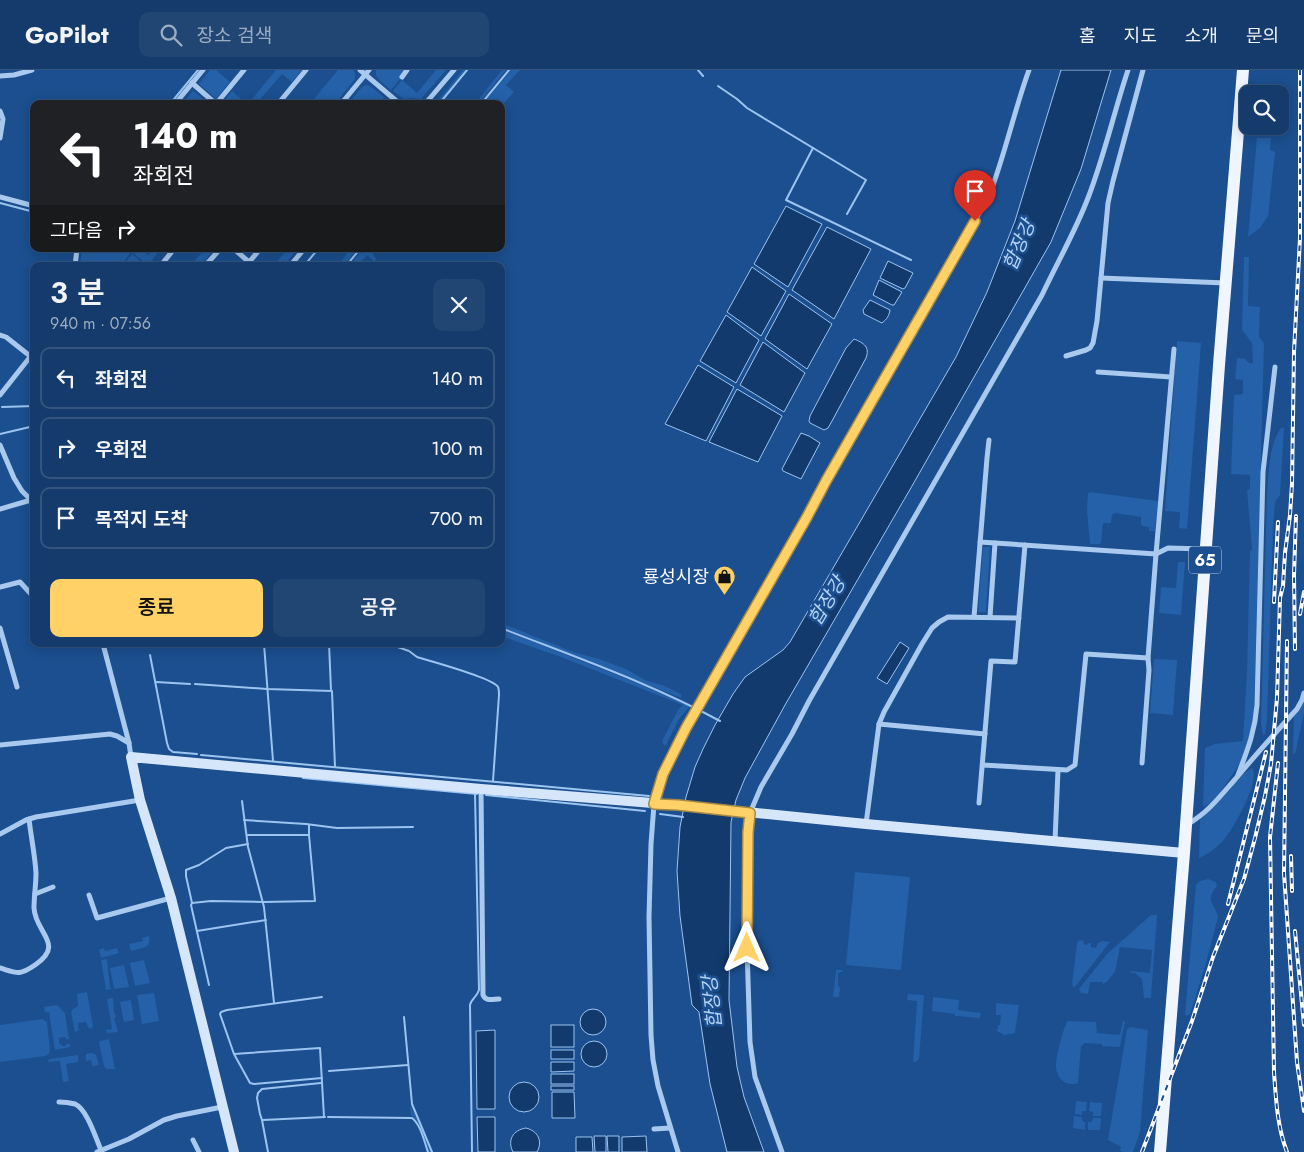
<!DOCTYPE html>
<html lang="ko">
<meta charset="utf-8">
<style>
:root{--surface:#143b6b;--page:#214673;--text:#f1f3f6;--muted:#9dadc1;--line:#33557e;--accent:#ffd166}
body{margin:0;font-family:Jost,"Noto Sans KR",sans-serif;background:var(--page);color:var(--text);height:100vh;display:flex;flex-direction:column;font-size:19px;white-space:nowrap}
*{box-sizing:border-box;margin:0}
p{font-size:16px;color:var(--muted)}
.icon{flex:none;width:28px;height:28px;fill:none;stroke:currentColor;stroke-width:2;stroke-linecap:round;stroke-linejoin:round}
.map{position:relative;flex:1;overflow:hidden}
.sheet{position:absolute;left:30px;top:192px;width:475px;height:385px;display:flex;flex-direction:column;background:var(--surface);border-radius:10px;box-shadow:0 2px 12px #0003,0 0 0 1px var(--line)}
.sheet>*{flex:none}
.top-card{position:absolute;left:30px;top:30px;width:475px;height:152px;border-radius:10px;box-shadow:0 2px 12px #0003,0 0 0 1px var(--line);background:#202124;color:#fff;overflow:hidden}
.fabs{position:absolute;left:1239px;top:15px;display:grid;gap:10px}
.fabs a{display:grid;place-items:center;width:50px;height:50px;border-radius:10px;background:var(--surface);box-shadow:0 2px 12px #0003,0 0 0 1px var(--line);font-size:25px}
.pin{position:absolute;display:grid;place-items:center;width:42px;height:42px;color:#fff;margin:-51px -21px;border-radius:50% 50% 50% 0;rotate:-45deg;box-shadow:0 0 5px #0007}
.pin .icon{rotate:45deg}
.me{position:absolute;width:55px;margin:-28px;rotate:0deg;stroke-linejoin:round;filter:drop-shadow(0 0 4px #0008)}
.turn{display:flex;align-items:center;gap:18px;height:105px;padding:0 20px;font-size:22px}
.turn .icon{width:65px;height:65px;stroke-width:2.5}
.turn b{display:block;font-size:35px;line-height:42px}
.then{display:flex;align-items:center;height:48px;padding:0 20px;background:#0003;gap:10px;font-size:19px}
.round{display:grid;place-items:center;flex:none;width:52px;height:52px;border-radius:10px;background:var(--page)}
.summary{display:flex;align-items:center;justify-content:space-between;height:85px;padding:0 20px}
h1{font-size:30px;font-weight:600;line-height:38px}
.action{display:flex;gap:10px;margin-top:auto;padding:10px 20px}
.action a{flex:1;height:58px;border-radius:10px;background:var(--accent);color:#111;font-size:20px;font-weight:600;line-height:58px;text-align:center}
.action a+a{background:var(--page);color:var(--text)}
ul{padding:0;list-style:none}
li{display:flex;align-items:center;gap:15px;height:62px;margin:0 10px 8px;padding:0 10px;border:2px solid var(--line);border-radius:10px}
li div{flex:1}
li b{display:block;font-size:19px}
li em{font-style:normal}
header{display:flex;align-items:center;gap:30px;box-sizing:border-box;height:70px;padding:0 25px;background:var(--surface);border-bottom:1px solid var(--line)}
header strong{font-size:24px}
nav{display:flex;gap:28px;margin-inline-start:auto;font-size:18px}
.search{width:350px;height:45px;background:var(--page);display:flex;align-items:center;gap:12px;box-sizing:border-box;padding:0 18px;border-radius:10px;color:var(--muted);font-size:19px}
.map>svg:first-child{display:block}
.green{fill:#2461a8}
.water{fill:#123a6d;stroke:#9cc4f0}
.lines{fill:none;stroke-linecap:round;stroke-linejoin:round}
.stream{stroke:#9cc4f0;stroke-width:2}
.street{stroke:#a9c9ee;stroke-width:5}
.secondary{stroke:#d6e6fa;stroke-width:10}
.primary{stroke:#f0f6ff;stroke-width:12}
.rail-casing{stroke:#fff;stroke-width:4}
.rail{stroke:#1b4f8f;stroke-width:2;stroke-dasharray:5.5;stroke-linecap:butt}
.route-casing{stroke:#a68842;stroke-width:12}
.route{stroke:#ffd166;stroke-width:9}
.labels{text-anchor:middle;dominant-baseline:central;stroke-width:5;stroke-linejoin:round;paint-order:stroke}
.shield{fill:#1b4f8f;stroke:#bbcadd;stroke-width:1}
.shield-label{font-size:16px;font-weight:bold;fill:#fff}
.poi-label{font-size:18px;fill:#fff;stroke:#1b4f8f;text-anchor:end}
.water-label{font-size:19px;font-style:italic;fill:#b5d3f5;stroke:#1b4f8f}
</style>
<header>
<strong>GoPilot</strong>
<div class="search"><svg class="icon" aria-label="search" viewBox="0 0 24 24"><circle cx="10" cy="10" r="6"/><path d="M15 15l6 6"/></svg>장소 검색</div>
<nav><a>홈</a><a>지도</a><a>소개</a><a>문의</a></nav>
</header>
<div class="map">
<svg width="1304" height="1082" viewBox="0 0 1304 1082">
<rect width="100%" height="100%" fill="#1b4f8f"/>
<g class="green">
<polygon points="210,0 216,0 230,12 216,29 199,14"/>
<polygon points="276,0 302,0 292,12 282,4 256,34 248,34"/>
<polygon points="337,0 353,0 355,3 355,9 335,34 310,34 337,1"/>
<path d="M376,0H405L399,7L400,9L391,20C385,14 374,9 376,0Z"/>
<polygon points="436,0 446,0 421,29 412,28 404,29 393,21 402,10 417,23"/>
<polygon points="463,0 466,0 438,34 435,34"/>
<polygon points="502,0 506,0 478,34 475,34"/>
<polygon points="511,0 520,0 506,15 514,22 501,37 501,34 483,34"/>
<polygon points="366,15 370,16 384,27 379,34 348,34 362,17"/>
<polygon points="193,21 202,28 198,34 182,34"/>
<polygon points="232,21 247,34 223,34 223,32"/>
<polygon points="1257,68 1271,68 1270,80 1275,82 1268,146 1260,158 1248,167"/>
<polygon points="82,179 124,179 130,184 120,196 80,196"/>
<polygon points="128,179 140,179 148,185 153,179 161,179 151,191 157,196 149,196"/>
<polygon points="205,179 215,179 200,196 190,196"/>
<polygon points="288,179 298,179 283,196 273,196"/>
<polygon points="351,179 358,179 343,196 337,196"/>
<polygon points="363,179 365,179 361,185 367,179 371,179 370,180 376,189 373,196 370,196 373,190 367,185 358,196 349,196"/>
<polygon points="132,184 146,196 131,196 126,192"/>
<polygon points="1244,187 1249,187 1248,236 1260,237 1259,266 1264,274 1254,648 1245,683 1239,695 1219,724 1209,734 1203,737 1205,678 1215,674 1243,671 1247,602 1250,481 1252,480 1247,420 1250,419 1250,405 1231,404 1234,325 1243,324 1243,310 1235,309 1237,288 1245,289 1249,293 1253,293 1252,273 1242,260"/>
<polygon points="1177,271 1201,273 1187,459 1179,458 1180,442 1165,441"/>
<path d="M1281,358H1284L1280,425L1275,432L1273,458L1267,651L1265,664L1263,665L1261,653L1267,422C1269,403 1269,374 1281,358Z"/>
<polygon points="1090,422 1158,431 1155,461 1149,461 1149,457 1142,456 1141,454 1141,447 1115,443 1112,445 1111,453 1103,453 1101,473 1099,474 1090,474 1087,440 1088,423"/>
<polygon points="983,477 990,477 986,542 978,542"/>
<polygon points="1178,492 1185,492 1181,545 1159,543 1161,517 1176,518"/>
<polygon points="501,553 573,582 599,589 626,599 645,610 665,616 681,624 681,628 501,557"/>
<polygon points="501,559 637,613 690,636 679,649 666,675 664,675 662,671 678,640 683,635 561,587 501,566"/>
<polygon points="1154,589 1177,590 1173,645 1150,643"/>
<polygon points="1304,632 1304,643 1295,684 1293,683 1294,645"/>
<path d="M1252,698C1261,711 1232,762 1222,772C1215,779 1207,785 1199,788L1200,750L1227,723L1243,704Z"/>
<polygon points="855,802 910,807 901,900 846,895"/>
<path d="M1208,809L1216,812L1217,816C1204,831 1215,833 1218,847L1206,893L1190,944L1186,946L1185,944L1196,815L1200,811Z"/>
<path d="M1151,845H1157L1151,928H1144L1142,909L1135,903H1131V901L1150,903L1152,880L1120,877L1115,902C1111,905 1108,913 1103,914L1102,912H1090L1088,924L1081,923L1079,919L1107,884Z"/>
<path d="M149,866C152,879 141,878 131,881L129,874L143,871L142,868Z"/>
<polygon points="1083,870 1084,874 1086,875 1089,873 1091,873 1091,877 1096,878 1098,873 1102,871 1110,872 1074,918 1072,914 1077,874 1078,871"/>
<polygon points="104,878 105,881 117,878 119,883 101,888 99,880"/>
<polygon points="107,889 110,917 112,919 106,920 101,890"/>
<polygon points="144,890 150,913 135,916 130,893"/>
<polygon points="124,895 129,917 114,919 110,898"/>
<polygon points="836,900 841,900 844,901 838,903 838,915 840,918 839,927 833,927"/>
<polygon points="87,922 93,956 92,958 89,959 86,952 78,953 78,958 79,960 75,962 71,942 73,939 78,936 77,924"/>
<polygon points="154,923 159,951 142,954 137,925"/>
<polygon points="908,924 924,925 919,989 916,992 913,992 917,931 907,930"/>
<polygon points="933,927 959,930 958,940 981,943 980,948 955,946 955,944 932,941"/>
<polygon points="113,928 114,943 115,943 116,947 114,948 118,962 107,963 106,960 112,959 107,929"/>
<polygon points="131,930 134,950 124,952 120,932"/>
<polygon points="996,933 1019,935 1015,963 1004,965 997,961 998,955 1000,955 1001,945 996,945"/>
<polygon points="57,935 65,943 69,969 66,969 65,967 59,968 59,974 61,974 62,976 66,976 66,974 70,974 70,977 55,980 49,942 45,942 44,937"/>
<polygon points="42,949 47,952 50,981 49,984 45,986 0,992 0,955"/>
<path d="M1068,951L1096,952L1097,963L1119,965L1120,964L1123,951H1125L1120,977L1102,976V974L1085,973L1081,976L1078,1013C1066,1018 1055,1007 1056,994C1057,984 1063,957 1068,951Z"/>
<polygon points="1130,957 1148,960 1140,1062 1133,1082 1123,1082 1120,1081 1121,1077 1108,1070 1127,959"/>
<polygon points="109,969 115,999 107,999 104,996 99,973 100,971"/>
<polygon points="92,983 96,985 99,995 92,996 91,990 86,991 86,984"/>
<polygon points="78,985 78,992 66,994 69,1011 63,1012 60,991 48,992 48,991 50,989"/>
<polygon points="1076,1031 1087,1032 1086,1041 1082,1041 1082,1045 1075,1044"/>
<polygon points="1090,1032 1102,1033 1101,1046 1093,1046 1093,1042 1089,1041"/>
<path d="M410,1035L421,1056L431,1082H429C424,1069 421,1055 411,1045Z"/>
<polygon points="1074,1046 1082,1047 1082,1051 1085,1052 1085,1060 1073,1058"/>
<polygon points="1093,1048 1101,1048 1100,1060 1088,1060 1088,1052 1092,1052"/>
</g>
<g class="water">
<polygon points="1061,0 1111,0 1081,99 1051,172 912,416 785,635 745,708 736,730 731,752 729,930 737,997 744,1027 764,1082 727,1082 710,1014 699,942 692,935 680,846 677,801 680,757 686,727 695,697 703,679 715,655 733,624 745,607 783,580 790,572 956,287 987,222 1015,151"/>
<polygon points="786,136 822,154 788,217 754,194"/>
<polygon points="827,157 871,179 834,249 792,220"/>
<polygon points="888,191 913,203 905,218 903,219 880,208"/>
<polygon points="752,197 786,221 761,266 727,242"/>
<polygon points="879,210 902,222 894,235 892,235 873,225"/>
<polygon points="789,224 832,254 807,299 765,269"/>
<path d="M870,230L890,240C889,246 887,249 882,253L864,244L863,240Z"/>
<polygon points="726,245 759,270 736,313 700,291"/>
<path d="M854,269C864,273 870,277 866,288L832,351L828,358L824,360L810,353L809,351L810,346L846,278Z"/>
<polygon points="763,272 805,303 784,342 740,315"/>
<polygon points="698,295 734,317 706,371 665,354"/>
<polygon points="737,319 782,346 758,392 709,372"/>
<polygon points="801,363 809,366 820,373 801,409 783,401 782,399"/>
<polygon points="900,572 909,578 887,614 877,608"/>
<circle cx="593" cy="952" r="13"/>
<rect x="551" y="955" width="23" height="22"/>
<polygon points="495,960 495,1039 477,1039 476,961"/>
<circle cx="594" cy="984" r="13"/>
<rect x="551" y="980" width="23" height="9"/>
<polygon points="551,992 574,992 574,1001 551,1002"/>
<rect x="551" y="1004" width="23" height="10"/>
<circle cx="524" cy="1027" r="15"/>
<rect x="551" y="1016" width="23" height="4"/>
<polygon points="552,1022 574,1022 575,1048 552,1048"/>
<polygon points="495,1047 495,1082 478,1082 477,1047"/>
<path d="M526,1058C538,1061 543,1071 537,1082H513C507,1070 513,1060 526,1058Z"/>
<polygon points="594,1066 606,1066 606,1082 595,1082"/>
<polygon points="607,1066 619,1066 619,1082 608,1082"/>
<polygon points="646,1066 647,1082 622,1082 622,1067"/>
<polygon points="576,1067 592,1067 593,1082 576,1082"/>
</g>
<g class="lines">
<g class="stream">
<polyline points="698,0 703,6"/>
<polyline points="718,16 737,29 747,38 866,110 847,144"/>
<polyline points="170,34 198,0"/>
<polyline points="439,34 467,0"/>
<polyline points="481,34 509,0"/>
<polyline points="813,78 786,130 911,190"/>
<polyline points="0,133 34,142"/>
<polyline points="304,196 318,179"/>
<polyline points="346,196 360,179"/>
<polyline points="2,337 34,336"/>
<polyline points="0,364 34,356"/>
<path d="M501,558C575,587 650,613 720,651"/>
<polyline points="264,574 273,691"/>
<polyline points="329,574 331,620"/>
<path d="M389,574L409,581L417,587C430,591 494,608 498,617C499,619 499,623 499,625L493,711"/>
<polyline points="150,585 167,673 169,679 173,682 197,684"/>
<polyline points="156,612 190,614"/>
<polyline points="195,614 267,619 332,621 335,697"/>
<polyline points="201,685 649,726"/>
<polyline points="303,708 477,724"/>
<polyline points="486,725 645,741"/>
<polyline points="242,731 248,777 264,837 274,933"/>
<polyline points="660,744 683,747"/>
<polyline points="244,750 306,754 337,758 413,757"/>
<polyline points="247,765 309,765"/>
<polyline points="192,833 186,806 186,800 199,795 226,778 248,774"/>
<polyline points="197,861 266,850"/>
<polyline points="209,915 191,835 192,833 211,831 263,832 315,831 309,765 309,755"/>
<polyline points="404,947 412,1034 432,1082"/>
<polyline points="234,984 320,978 324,1047"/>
<polyline points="329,1001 408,995"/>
<polyline points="322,1008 254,1014 250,1013 234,984 220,944 221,942 227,940 322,927"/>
<path d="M328,1047L412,1048C421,1055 424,1071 428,1082"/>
<polyline points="263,1050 325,1047"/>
<polyline points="268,1082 262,1050 260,1044 257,1028 258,1023 262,1019 321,1013"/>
<path d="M472,1082L470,935C471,929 477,927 479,920L475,724"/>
</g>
<g class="street">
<polyline points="360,0 400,34"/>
<polyline points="0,6 14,5 32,0"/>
<polyline points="402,7 407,0"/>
<polyline points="192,13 216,34"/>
<polyline points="175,34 203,0"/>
<polyline points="216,34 244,0"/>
<polyline points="278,34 306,0"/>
<polyline points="341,34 369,0"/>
<polyline points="407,34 413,32 421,34"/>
<polyline points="425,34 454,0"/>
<polyline points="0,41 3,49 0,68"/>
<polyline points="0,127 34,136"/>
<polyline points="234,179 249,192"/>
<polyline points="162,194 174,179"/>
<polyline points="75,196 77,179"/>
<polyline points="123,196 124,195"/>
<polyline points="205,196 220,179"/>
<polyline points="246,196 260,179"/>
<polyline points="290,196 304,179"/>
<polyline points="1101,208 1226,213"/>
<polyline points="0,265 6,267 30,286"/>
<polyline points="1066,286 1086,280 1090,278 1093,273 1097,251 1108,133 1113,111 1143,0"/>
<polyline points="1098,302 1171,307"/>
<polyline points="0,325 34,282"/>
<polyline points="0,375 14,408 22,421 31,430 34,430"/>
<polyline points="0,439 31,430"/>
<polyline points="980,472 995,473"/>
<polyline points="0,517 20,512 31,524 34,525"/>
<polyline points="974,547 987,388 989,370"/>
<polyline points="990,547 995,473 1156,484 1168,478 1205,479"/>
<polyline points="0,558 17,617"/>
<polyline points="103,574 129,673 131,687"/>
<polyline points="879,654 985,664"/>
<polyline points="0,675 110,664 117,666 129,673"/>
<polyline points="1142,693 1149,600 1148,588"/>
<polyline points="983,695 1067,700 1075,695 1086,584 1148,588 1156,484 1174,279"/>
<path d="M1238,705C1247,681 1255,662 1257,635L1263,402L1275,297"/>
<path d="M481,719L483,925C486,932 493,929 499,929"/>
<polyline points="979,733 991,591 1015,592 1025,475"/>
<polyline points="866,754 879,654 884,642 922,574 932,558 939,552 948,547 1019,548"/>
<path d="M1188,754C1209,742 1222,724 1238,706C1257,683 1277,661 1297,639L1302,630L1304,623"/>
<polyline points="0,764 26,750 36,747 140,730"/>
<polyline points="1055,771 1058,700"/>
<polyline points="35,824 53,817"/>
<polyline points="89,825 97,848 171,828"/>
<path d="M0,898C17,903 19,906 35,895C66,874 35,863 34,838C34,826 36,815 36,803C35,785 31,767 29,749"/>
<path d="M59,1032C64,1032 71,1033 75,1034C87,1039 96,1069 101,1080"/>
<polyline points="654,1059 670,1058"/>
<polyline points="193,1070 199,1082"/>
<polyline points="97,1082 129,1069 164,1050 177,1046 222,1037"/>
<path d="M678,1082L658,1016L653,990L651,965L649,847L651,774L654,734L663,704L694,641L807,447L826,411L989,126C1005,85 1014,41 1029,0"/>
<path d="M782,1082L755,1007L750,972L747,878V762L750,743L761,717L792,664L809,631L1042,225C1057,193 1075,162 1088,128C1104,87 1114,42 1128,0"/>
</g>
<polyline class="secondary" points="234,1082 171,828 140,730 131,687 481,719 677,735 866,754 1184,783"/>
<polyline class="primary" points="1160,1082 1184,783 1219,295 1243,0"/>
<defs>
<g id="rail">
<polyline points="1274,532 1278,452"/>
<polyline points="1300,544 1304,522"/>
<polyline points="1287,571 1284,803 1297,992 1304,1041"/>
<polyline points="1295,579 1294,505 1296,446"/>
<path d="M1278,693L1270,767L1274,1002C1276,1029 1277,1056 1287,1082"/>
<polyline points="1291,786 1292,821"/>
<polyline points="1228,834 1266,682"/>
<polyline points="1295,861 1304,955"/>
<polyline points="1142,1082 1192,951 1213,887 1244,809 1255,768 1265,726 1271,694 1277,628 1280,528 1283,516 1285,483 1290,445 1292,414 1294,282 1300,168 1300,0"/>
</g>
</defs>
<use href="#rail" class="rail-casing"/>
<use href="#rail" class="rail"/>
</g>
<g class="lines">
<defs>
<polyline id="route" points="747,878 748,762 750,743 678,735 654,734 663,704 686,658 807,447 826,411 975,151"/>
</defs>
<use href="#route" class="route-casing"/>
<use href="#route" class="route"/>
</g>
<defs>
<symbol id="shop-pin" viewBox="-11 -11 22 30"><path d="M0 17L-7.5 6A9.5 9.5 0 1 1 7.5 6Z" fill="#ffd166" stroke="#1b4f8f"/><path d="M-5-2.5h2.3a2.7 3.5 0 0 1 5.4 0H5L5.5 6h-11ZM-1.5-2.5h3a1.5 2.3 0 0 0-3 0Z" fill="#111"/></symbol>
</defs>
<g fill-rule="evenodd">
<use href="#shop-pin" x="712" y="494" width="25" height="34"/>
</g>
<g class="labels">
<rect class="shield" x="1189" y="476.5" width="32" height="27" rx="4"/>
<g class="shield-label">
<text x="1205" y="490">65</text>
</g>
<g class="poi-label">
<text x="709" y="507">룡성시장</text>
</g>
<g class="water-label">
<text transform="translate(1019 175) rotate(-67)">합장강</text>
<text transform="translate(827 531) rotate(-59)">합장강</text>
<text transform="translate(712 932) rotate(-96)">합장강</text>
</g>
</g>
</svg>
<div class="fabs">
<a><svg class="icon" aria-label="search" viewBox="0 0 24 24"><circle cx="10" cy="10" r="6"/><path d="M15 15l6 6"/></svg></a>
</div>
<div class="pin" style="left:975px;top:151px;background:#d93025"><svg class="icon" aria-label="arrive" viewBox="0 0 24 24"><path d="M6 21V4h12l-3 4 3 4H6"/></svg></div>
<svg class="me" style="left:747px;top:878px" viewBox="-20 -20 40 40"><path d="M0-17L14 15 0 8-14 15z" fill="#ffd166" stroke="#fff" stroke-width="4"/></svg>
<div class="top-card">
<div class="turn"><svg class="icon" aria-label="left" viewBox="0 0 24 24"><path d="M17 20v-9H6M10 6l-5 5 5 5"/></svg><div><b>140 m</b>좌회전</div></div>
<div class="then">그다음<svg class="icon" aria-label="right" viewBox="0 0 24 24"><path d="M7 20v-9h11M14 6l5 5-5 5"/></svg></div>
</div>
<section class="sheet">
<div class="summary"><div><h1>3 분</h1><p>940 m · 07:56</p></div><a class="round"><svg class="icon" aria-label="close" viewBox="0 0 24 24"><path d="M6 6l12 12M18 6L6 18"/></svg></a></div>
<ul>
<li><svg class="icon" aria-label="left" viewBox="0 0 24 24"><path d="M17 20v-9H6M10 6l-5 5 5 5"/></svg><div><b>좌회전</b></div><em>140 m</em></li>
<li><svg class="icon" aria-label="right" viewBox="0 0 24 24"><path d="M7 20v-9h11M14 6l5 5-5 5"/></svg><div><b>우회전</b></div><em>100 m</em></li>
<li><svg class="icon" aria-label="arrive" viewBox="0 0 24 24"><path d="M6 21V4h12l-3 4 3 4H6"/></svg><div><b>목적지 도착</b></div><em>700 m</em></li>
</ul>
<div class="action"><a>종료</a><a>공유</a></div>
</section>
</div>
